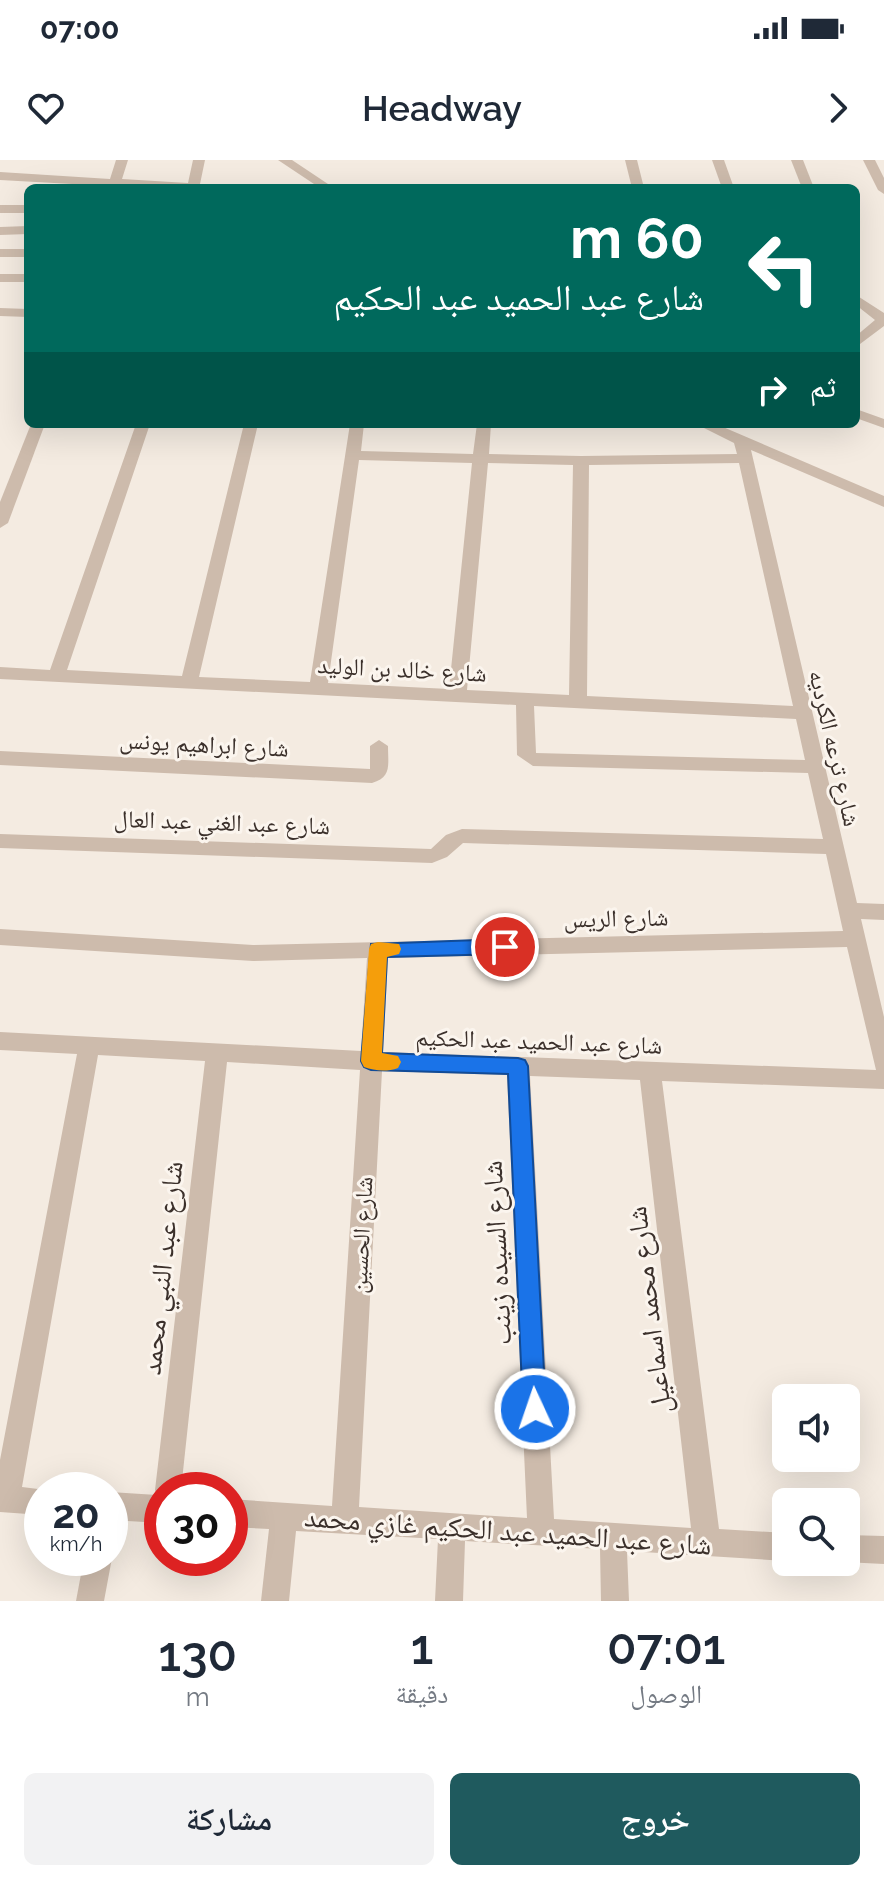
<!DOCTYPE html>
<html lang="ar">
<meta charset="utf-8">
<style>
:root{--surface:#fff;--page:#f2f2f3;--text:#1f2937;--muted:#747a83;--accent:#1f5a5e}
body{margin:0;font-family:Raleway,"Noto Naskh Arabic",sans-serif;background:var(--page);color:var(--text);direction:rtl;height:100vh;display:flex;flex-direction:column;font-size:30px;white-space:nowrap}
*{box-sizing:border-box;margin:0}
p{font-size:26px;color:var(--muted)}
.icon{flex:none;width:44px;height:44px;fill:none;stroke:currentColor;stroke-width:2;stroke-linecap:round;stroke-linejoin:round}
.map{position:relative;height:1441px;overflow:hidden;direction:ltr}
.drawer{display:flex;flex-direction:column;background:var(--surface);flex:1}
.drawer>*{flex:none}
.guide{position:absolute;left:24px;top:24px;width:836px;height:244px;border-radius:12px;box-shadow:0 8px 32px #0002;direction:rtl;background:#00695c;color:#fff;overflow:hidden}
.tools{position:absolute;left:772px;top:1224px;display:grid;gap:16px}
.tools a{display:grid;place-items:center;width:88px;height:88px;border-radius:12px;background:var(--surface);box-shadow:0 8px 32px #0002;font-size:40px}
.speed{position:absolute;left:24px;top:1312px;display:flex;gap:16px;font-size:40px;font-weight:700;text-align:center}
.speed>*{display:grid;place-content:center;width:104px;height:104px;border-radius:50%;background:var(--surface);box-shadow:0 8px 32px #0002;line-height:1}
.speed small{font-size:20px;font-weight:400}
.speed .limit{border:12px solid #d22;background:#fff;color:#111}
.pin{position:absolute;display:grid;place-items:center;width:68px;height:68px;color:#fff;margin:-34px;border:4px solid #fff;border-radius:50%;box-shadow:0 2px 8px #0007}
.me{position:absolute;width:88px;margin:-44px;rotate:357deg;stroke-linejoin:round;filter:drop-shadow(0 0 6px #0008)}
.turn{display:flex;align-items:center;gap:28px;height:168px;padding:0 24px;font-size:36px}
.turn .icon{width:104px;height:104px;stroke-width:2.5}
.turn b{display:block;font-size:56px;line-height:68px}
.then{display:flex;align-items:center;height:76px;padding:0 24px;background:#0003;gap:16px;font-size:30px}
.eta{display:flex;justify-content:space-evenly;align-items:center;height:136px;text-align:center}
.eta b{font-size:48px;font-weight:600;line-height:56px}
.cta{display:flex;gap:16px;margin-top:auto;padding:16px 24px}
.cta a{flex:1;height:92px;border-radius:12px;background:var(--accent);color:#fff;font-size:32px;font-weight:600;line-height:92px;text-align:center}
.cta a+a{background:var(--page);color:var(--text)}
.status{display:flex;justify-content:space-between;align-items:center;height:56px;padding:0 40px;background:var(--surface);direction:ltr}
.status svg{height:22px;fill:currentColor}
header{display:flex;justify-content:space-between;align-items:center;height:104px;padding:0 24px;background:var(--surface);font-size:36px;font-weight:600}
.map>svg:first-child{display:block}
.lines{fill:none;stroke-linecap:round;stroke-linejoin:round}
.minor{fill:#cdbbac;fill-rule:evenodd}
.route{fill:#1a73e8;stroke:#114b97;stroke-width:2}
.slow{fill:#f59e0b}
.labels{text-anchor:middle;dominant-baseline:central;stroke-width:6;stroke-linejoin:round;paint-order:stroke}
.street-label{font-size:24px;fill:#3b302b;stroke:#fbf5ee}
.near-street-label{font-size:28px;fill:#3b302b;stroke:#fbf5ee}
</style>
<div class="status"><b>07:00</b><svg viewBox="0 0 49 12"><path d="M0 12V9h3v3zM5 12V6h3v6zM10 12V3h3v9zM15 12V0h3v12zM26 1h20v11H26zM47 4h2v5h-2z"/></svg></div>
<header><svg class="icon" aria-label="forward" viewBox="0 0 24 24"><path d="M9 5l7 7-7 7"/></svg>Headway<svg class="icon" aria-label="heart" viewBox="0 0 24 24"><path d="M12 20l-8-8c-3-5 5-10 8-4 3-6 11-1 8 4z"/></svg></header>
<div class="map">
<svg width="884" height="1441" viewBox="0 0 884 1441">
<rect width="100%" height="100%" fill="#f4ebe1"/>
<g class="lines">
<g class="minor">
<polygon points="116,0 128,0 122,19 188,23 193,0 205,0 200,24 213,28 144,28 0,20 0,12 110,19"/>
<polygon points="278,0 292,0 334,28 320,28"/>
<polygon points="625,0 637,0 644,28 632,28"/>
<polygon points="712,0 724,0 734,28 722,28"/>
<polygon points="791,0 803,0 814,28 802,28"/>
<polygon points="863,0 875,0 884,18 884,34 878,30"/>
<rect x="0" y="45" width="28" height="8"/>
<polygon points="28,66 28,74 0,75 0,67"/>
<rect x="0" y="89" width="28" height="8"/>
<rect x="0" y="114" width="28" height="8"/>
<polygon points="856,135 884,153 884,166 856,187 856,176 875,160 856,145"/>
<polygon points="0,148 28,149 28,157 0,156"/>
<polygon points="856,249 884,259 884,268 856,258"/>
<polygon points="31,264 45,264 8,363 0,368 0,342"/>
<path d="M136,264H150L67,510L182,516L244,264H258L199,517L310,522L350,264H364L361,291L473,294L477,264H491L489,294L581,296L737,294L734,283L696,264H716L884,336V347L751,290L857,743L884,744V760L861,759L884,857V929L662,921L719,1369L786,1373V1401L627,1391L629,1441H601L600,1389L465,1381L463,1441H435L438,1379L296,1371L289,1441H261L269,1369L230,1367V1339L332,1346L360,910L227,902L181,1330H162V1363L110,1360V1332L157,1335L155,1330L205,901L98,895L22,1327L46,1330H42V1355L0,1352V1300L77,894L0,890V872L361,891L367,798L253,801L0,785V769L253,785L843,771L826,694L463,683L447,697L432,703L0,688V674L431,689L446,675L462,669L823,679L808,613L533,606L517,595L516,545L0,519V507L50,510ZM359,300L472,303L449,529L328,523ZM488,303L573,305L569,535L467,530ZM739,303L793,546L587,536L589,305ZM534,546L796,559L805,600L536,593ZM847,787L876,910L383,892L388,798ZM382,911L507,915L527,1358L359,1347ZM530,916L640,920L691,1368L554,1359Z"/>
<path d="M379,580L388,586C388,605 392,617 372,623L0,605V591L370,609V586Z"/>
<polygon points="846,1375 884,1376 884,1404 844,1402"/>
<polygon points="110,1394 112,1398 104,1441 76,1441 84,1398 110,1398"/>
</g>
</g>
<polygon class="route" points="505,779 512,781 515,787 512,792 505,794 387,797 382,893 518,898 525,900 528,906 546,1249 543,1257 535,1260 526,1257 523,1249 508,914 371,910 364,907 361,901 371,784"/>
<path class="slow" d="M378,782L399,784L401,789L399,794L387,797L382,893L398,896L401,902L398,908C387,912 375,911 364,907L361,901L369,789L371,784Z"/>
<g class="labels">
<g class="street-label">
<text transform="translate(402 509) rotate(3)">شارع خالد بن الوليد</text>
<text transform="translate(204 584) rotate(3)">شارع ابراهيم يونس</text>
<text transform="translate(835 588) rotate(77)">شارع ترعه الكرديه</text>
<text transform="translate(222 662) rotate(2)">شارع عبد الغني عبد العال</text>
<text transform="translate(616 758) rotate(-1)">شارع الريس</text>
<text transform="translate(539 881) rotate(2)">شارع عبد الحميد عبد الحكيم</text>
<text transform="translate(361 1075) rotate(-87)">شارع الحسين</text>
</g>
<g class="near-street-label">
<text transform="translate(497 1093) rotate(-93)">شارع السيده زينب</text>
<text transform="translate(162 1108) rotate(-84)">شارع عبد النبي محمد</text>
<text transform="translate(649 1150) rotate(-97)">شارع محمد اسماعيل</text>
<text transform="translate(508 1371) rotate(4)">شارع عبد الحميد عبد الحكيم غازي محمد</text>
</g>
</g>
</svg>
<div class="tools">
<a><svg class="icon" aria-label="sound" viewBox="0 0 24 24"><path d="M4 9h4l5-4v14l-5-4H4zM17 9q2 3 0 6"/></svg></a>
<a><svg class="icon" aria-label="search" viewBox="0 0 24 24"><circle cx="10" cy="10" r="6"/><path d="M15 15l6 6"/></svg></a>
</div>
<div class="speed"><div>20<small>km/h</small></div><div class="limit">30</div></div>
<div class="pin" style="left:505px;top:787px;background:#d93025"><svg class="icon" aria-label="arrive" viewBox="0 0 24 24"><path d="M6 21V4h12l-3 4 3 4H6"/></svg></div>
<svg class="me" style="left:535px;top:1249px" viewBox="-20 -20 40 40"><circle r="17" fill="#1a73e8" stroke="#fff" stroke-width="3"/><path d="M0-11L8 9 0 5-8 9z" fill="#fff"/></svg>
<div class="guide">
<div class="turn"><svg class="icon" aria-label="left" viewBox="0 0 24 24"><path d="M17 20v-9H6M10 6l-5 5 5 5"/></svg><div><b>60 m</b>شارع عبد الحميد عبد الحكيم</div></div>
<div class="then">ثم<svg class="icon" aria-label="right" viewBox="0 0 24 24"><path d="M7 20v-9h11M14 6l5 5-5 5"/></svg></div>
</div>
</div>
<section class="drawer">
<div class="eta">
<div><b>07:01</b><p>الوصول</p></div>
<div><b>1</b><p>دقيقة</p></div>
<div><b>130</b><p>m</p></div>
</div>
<div class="cta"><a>خروج</a><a>مشاركة</a></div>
</section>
